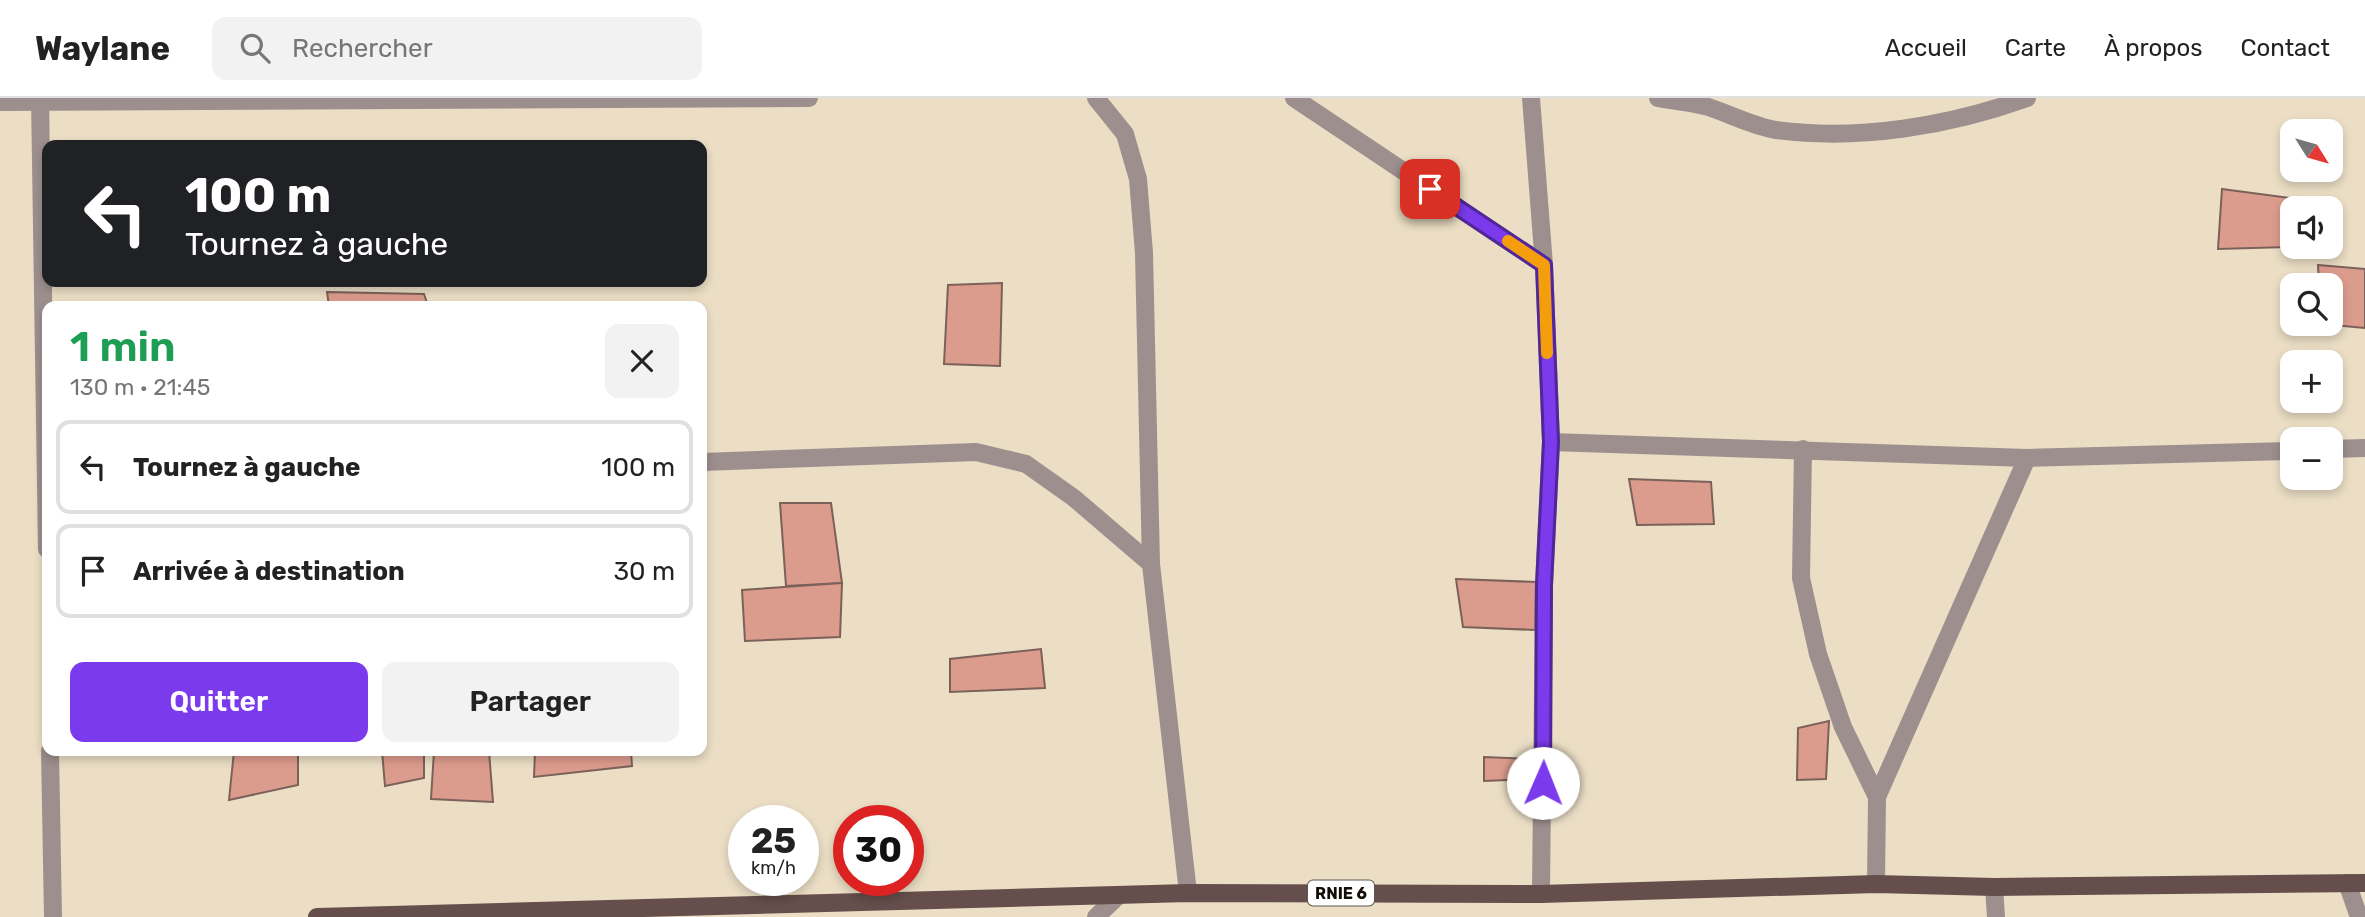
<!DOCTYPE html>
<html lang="fr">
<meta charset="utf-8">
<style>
:root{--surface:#fff;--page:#f2f2f2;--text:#222;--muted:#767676;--line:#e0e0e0;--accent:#7c3aed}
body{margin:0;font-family:Rubik,sans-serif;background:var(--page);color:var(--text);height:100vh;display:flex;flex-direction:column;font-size:26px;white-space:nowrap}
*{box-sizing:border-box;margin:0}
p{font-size:23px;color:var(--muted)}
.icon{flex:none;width:38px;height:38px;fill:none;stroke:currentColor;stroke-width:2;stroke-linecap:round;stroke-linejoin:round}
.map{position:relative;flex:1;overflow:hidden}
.details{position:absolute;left:42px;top:203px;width:665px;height:455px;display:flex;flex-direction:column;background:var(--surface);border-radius:14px;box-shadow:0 4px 10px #0003}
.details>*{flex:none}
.banner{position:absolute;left:42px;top:42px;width:665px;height:147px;border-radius:14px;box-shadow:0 4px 10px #0003;background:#202124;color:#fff;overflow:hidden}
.needle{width:46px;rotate:127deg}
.buttons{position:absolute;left:2280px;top:21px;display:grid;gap:14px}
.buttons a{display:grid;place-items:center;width:63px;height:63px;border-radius:14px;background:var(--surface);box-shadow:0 4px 10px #0003;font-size:35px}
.speed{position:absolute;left:728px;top:707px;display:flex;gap:14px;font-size:35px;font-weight:700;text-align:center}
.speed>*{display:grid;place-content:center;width:91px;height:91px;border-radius:50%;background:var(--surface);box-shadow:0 4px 10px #0003;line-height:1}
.speed small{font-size:18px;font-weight:400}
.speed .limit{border:10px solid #d22;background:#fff;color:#111}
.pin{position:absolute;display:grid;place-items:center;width:60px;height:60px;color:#fff;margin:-30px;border-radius:14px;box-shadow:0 4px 10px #0006}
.me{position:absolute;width:77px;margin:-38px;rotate:1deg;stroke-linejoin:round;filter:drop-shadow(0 0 5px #0008)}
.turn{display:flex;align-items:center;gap:24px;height:147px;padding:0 28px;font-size:32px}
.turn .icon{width:91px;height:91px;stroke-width:2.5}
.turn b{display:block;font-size:49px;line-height:60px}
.round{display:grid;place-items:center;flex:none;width:74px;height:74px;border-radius:14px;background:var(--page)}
.overview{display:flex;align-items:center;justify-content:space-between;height:119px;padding:0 28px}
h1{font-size:42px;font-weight:600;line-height:52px;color:#1e9e55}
.button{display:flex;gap:14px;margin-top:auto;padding:14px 28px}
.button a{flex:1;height:80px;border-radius:14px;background:var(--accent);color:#fff;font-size:28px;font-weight:600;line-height:80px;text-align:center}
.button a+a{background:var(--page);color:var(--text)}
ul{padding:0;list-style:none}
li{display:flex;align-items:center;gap:21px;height:94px;margin:0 14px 10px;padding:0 14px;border:4px solid var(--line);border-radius:14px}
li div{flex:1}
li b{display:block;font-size:26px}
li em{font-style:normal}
header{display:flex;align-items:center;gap:42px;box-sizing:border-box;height:98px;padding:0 35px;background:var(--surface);border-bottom:2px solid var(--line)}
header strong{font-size:33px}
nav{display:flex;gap:38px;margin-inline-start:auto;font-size:24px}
.search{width:490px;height:63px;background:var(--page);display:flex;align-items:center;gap:18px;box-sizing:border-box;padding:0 24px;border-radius:14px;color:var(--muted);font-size:26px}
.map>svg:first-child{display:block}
.building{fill:#dc9c8d;stroke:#7c615b;stroke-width:2}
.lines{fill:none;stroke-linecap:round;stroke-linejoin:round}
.lane{stroke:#9d8f8d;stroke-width:18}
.street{stroke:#9d8f8d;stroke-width:18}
.primary{stroke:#654e4b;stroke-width:18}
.route-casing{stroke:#51269a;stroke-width:18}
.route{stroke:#7c3aed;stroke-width:12}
.slow{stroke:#f59e0b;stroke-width:12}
.labels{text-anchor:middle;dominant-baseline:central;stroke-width:5;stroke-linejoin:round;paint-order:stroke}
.shield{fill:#fff;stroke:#5a5751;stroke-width:2}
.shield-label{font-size:16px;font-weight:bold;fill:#130f07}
</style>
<header>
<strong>Waylane</strong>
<div class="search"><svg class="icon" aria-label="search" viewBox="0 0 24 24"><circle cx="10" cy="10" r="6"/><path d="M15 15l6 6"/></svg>Rechercher</div>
<nav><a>Accueil</a><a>Carte</a><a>À propos</a><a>Contact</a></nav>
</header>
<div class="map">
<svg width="2365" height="819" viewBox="0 0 2365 819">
<rect width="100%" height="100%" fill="#ebdec5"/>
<g class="building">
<polygon points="2222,91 2298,101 2300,110 2292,110 2292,149 2218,151"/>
<polygon points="2318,167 2365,171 2365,230 2322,226 2331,226 2331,187 2319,187"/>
<polygon points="1002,185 1000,268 944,266 948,187"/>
<polygon points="327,194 424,196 428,208 329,208"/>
<polygon points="1629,381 1711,384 1714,426 1637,427"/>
<polygon points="780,405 831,405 842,485 786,488"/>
<polygon points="1456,481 1536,484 1535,532 1463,529"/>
<polygon points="842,485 840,539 745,543 742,492"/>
<polygon points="1041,551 1045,590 950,594 950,561"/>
<polygon points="1829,623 1826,681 1797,682 1798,630"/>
<polygon points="234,653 298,653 298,687 229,702"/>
<polygon points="382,653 424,653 424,680 385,688"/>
<polygon points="434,653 489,653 493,704 431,701"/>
<polygon points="535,653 631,653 632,668 534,679"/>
<polygon points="1484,659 1534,661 1534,681 1484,683"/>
</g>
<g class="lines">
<polyline class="lane" points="2347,785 2359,819"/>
<g class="street">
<polyline points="40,0 47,451"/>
<polyline points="1096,0 1125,36 1138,81 1144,155 1151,466 1188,795"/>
<polyline points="1294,0 1544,167"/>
<polyline points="1531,0 1544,167 1551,344 1544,487 1541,796"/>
<path d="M1658,0C1673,3 1690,4 1705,8C1728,15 1752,28 1776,32C1859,43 1949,28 2027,0"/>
<polyline points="0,4 809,0"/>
<polyline points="1551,344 2027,360 2292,353"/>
<polyline points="1803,351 1801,480 1818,556 1843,629 1877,699"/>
<polyline points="2331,351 2365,350"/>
<polyline points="702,364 976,354 1026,366 1074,400 1151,466"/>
<polyline points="50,653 53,819"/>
<polyline points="1876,786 1877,699 2027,360"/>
<polyline points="1994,789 1996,819"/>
<polyline points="1096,819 1119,797"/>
</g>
<polyline class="primary" points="317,819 1188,795 1541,796 1876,786 1994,789 2365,785"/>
</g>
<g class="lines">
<defs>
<polyline id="route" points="1430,91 1544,167 1551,344 1544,487 1543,685"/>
</defs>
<use href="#route" class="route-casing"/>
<use href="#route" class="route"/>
<polyline class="slow" points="1508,143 1544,167 1547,255"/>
</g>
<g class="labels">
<rect class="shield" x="1308" y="782.5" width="66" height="25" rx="5"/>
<g class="shield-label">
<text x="1341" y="795">RNIE 6</text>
</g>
</g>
</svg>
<div class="buttons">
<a><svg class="needle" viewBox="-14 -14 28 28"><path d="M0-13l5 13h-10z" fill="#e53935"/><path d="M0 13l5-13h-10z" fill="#767676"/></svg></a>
<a><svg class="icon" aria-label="sound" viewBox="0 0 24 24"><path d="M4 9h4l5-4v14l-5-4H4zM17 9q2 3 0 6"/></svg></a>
<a><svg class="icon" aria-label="search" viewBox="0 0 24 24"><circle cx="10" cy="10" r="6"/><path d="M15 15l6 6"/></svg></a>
<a>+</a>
<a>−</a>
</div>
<div class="speed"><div>25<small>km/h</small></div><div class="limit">30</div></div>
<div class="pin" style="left:1430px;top:91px;background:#d93025"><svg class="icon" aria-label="arrive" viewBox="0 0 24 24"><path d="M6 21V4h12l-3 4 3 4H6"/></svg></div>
<svg class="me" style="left:1543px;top:685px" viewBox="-20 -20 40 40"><circle r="19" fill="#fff"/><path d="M0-13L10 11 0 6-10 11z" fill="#7c3aed"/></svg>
<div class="banner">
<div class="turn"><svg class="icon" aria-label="left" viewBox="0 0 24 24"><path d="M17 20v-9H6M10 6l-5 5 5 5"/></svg><div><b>100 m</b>Tournez à gauche</div></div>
</div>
<section class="details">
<div class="overview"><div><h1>1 min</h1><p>130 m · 21:45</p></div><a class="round"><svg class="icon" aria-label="close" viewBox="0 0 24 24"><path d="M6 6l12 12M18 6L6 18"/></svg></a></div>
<ul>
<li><svg class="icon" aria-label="left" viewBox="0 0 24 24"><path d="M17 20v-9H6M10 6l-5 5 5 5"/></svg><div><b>Tournez à gauche</b></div><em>100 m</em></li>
<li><svg class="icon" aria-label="arrive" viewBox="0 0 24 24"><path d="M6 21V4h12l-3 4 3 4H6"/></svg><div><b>Arrivée à destination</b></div><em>30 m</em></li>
</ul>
<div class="button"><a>Quitter</a><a>Partager</a></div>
</section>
</div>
